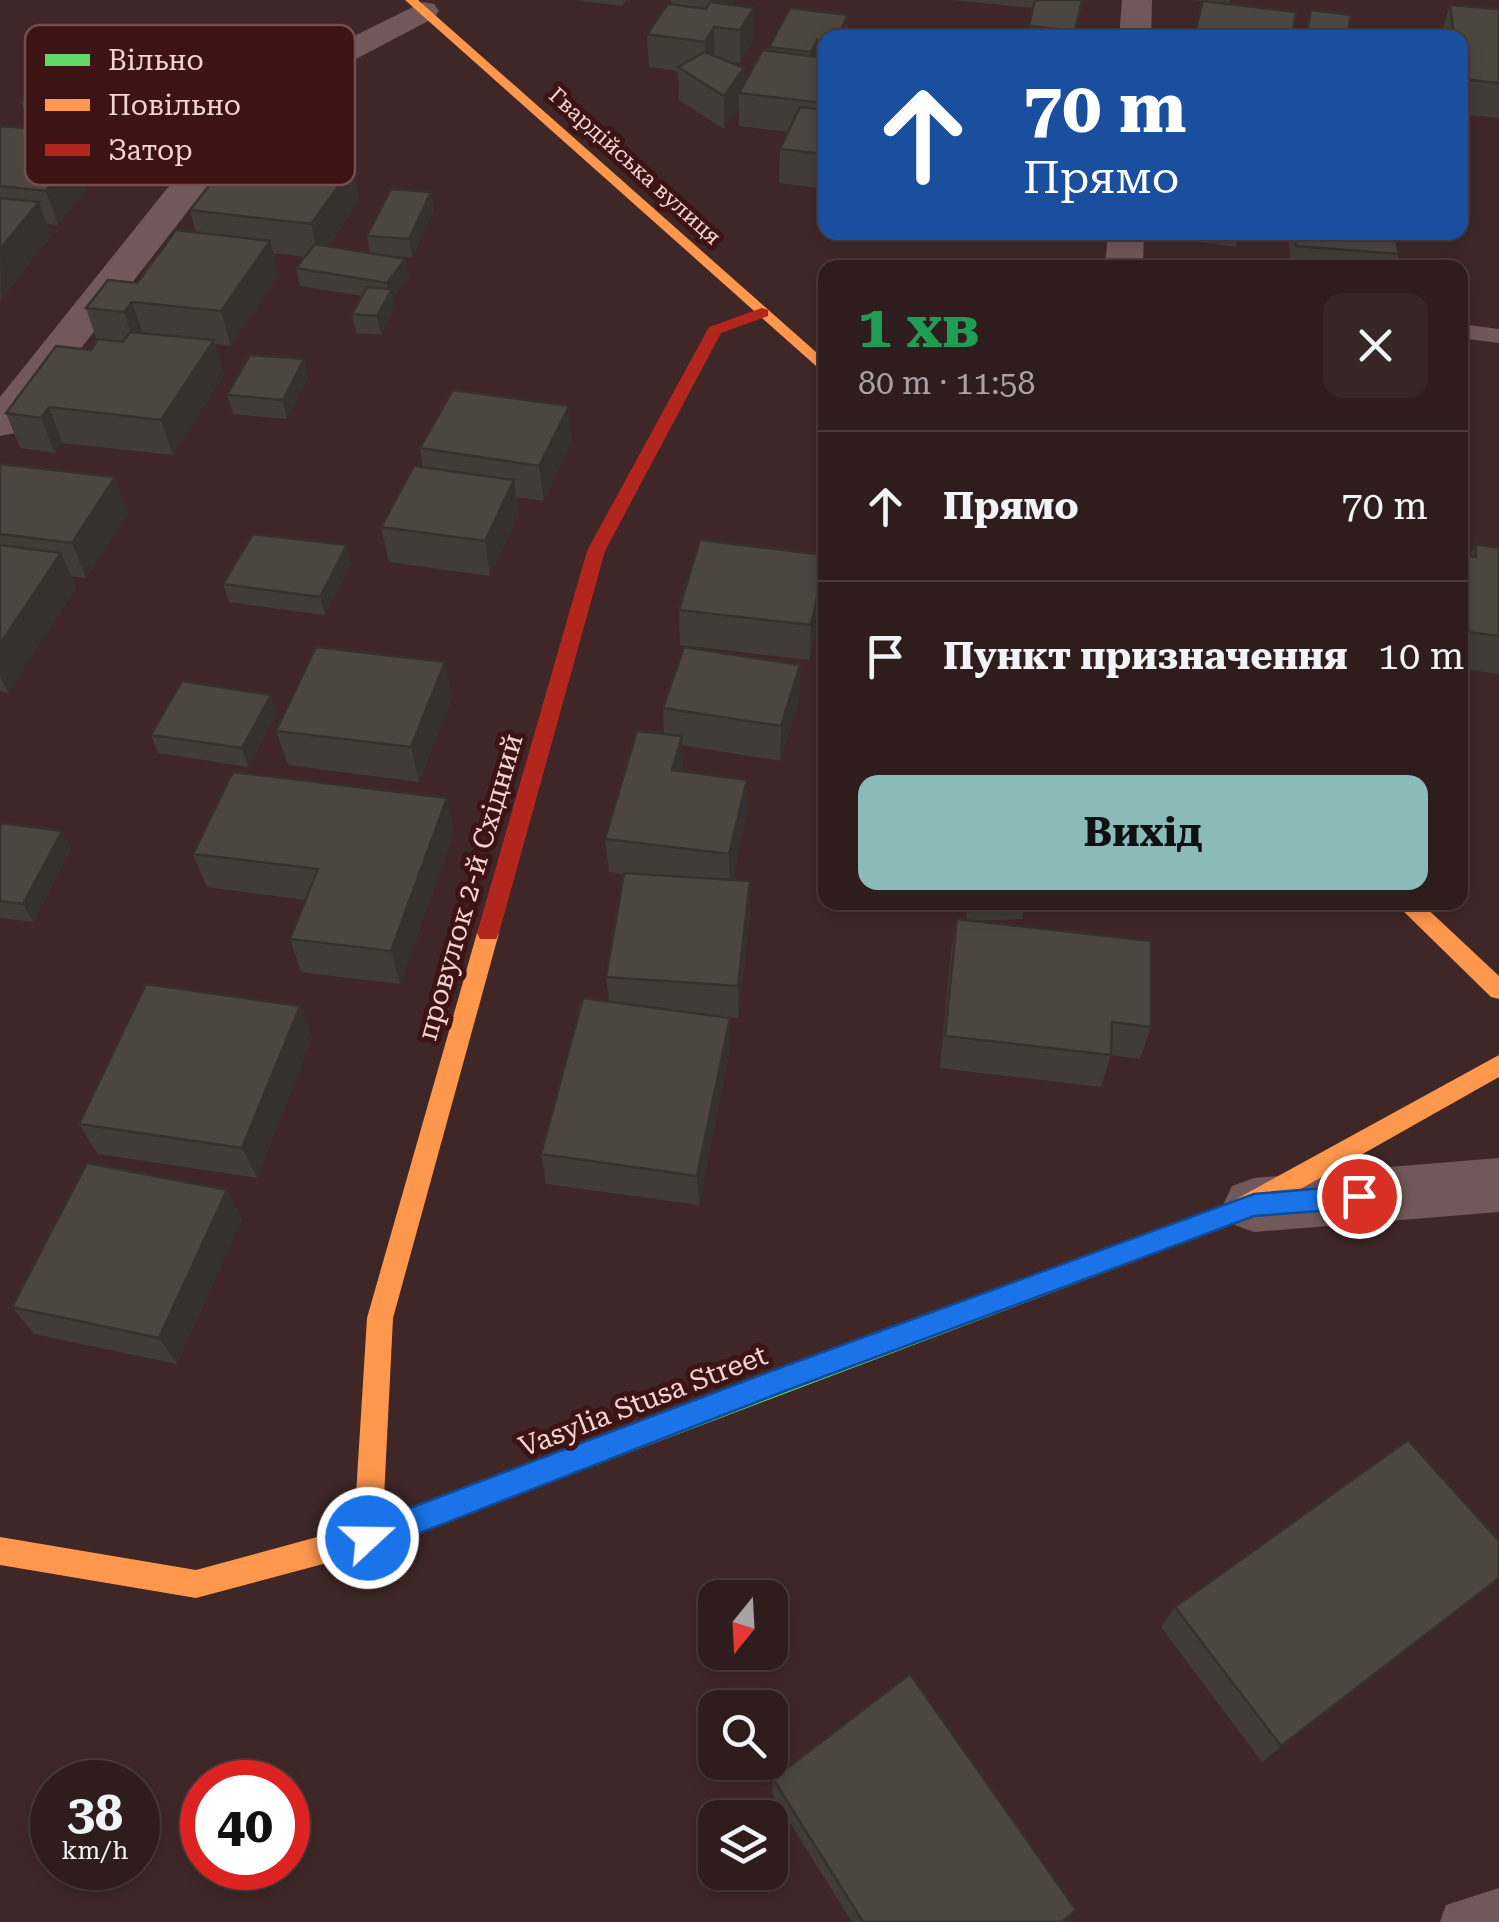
<!DOCTYPE html>
<html lang="uk">
<meta charset="utf-8">
<style>
:root{--surface:#2f1d1d;--page:#372626;--text:#f1f3f6;--muted:#a7a2a4;--line:#4a3b3b;--accent:#8bbbb9}
body{margin:0;font-family:"Roboto Serif",serif;background:var(--page);color:var(--text);height:100vh;display:flex;flex-direction:column;font-size:38px;white-space:nowrap}
*{box-sizing:border-box;margin:0}
p{font-size:32px;color:var(--muted)}
.icon{flex:none;width:55px;height:55px;fill:none;stroke:currentColor;stroke-width:2;stroke-linecap:round;stroke-linejoin:round}
.map{position:relative;flex:1;overflow:hidden}
.drawer{position:absolute;left:818px;top:260px;width:650px;height:650px;display:flex;flex-direction:column;background:var(--surface);border-radius:20px;box-shadow:0 5px 15px #0003,0 0 0 2px var(--line)}
.drawer>*{flex:none}
.guide{position:absolute;left:818px;top:30px;width:650px;height:210px;border-radius:20px;box-shadow:0 5px 15px #0003,0 0 0 2px var(--line);background:#1a4fa0;color:#fff;overflow:hidden}
.needle{width:65px;rotate:198deg}
.controls{position:absolute;left:698px;top:1580px;display:grid;gap:20px}
.controls a{display:grid;place-items:center;width:90px;height:90px;border-radius:20px;background:var(--surface);box-shadow:0 5px 15px #0003,0 0 0 2px var(--line);font-size:50px}
.speed{position:absolute;left:30px;top:1760px;display:flex;gap:20px;font-size:50px;font-weight:700;text-align:center}
.speed>*{display:grid;place-content:center;width:130px;height:130px;border-radius:50%;background:var(--surface);box-shadow:0 5px 15px #0003,0 0 0 2px var(--line);line-height:1}
.speed small{font-size:25px;font-weight:400}
.speed .limit{border:15px solid #d22;background:#fff;color:#111}
.pin{position:absolute;display:grid;place-items:center;width:85px;height:85px;color:#fff;margin:-42px;border:5px solid #fff;border-radius:50%;box-shadow:0 2px 10px #0007}
.me{position:absolute;width:110px;margin:-55px;rotate:69deg;stroke-linejoin:round;filter:drop-shadow(0 0 8px #0008)}
.turn{display:flex;align-items:center;gap:35px;height:210px;padding:0 40px;font-size:45px}
.turn .icon{width:130px;height:130px;stroke-width:2.5}
.turn b{display:block;font-size:70px;line-height:85px}
.round{display:grid;place-items:center;flex:none;width:105px;height:105px;border-radius:20px;background:var(--page)}
.headline{display:flex;align-items:center;justify-content:space-between;height:170px;padding:0 40px}
h1{font-size:60px;font-weight:700;line-height:75px;color:#1e9e55}
.cta{display:flex;gap:20px;margin-top:auto;padding:20px 40px}
.cta a{flex:1;height:115px;border-radius:20px;background:var(--accent);color:#111;font-size:40px;font-weight:700;line-height:115px;text-align:center}
ul{padding:0;list-style:none}
li{display:flex;align-items:center;gap:30px;height:150px;padding:0 40px;border-top:2px solid var(--line)}
li div{flex:1}
li b{display:block;font-size:38px}
li em{font-style:normal}
.map>svg:first-child{display:block}
.lines{fill:none;stroke-linecap:round;stroke-linejoin:round}
.lane{fill:#725858;fill-rule:evenodd}
.street{fill:#725858;fill-rule:evenodd}
.fast{fill:#63d668;fill-rule:evenodd}
.slow{fill:#ff974d;fill-rule:evenodd}
.jam{fill:#b3261e;fill-rule:evenodd}
.wall{fill:#423c36}
.shaded-wall{fill:#36312c}
.building{fill:#4d463f;stroke:#36312c;stroke-width:2.5}
.route{fill:#1a73e8;stroke:#114b97;stroke-width:2.5}
.labels{text-anchor:middle;dominant-baseline:central;stroke-width:10;stroke-linejoin:round;paint-order:stroke}
.far-street-label{font-size:22px;fill:#f2d5d3;stroke:#3e1314}
.street-label{font-size:28px;fill:#f2d5d3;stroke:#3e1314}
.key{fill:#3e1314;stroke:#744d4d;stroke-width:2.5}
.key-label{font-size:28px;fill:#f2d5d3}
</style>
<div class="map">
<svg width="1499" height="1922" viewBox="0 0 1499 1922">
<rect width="100%" height="100%" fill="#3f2727"/>
<g class="lines">
<g class="lane">
<polygon points="1460,324 1499,329 1499,343 1460,338"/>
<polygon points="1499,1888 1499,1922 1440,1922 1446,1905"/>
</g>
<g class="street">
<polygon points="1122,0 1152,0 1151,38 1119,38"/>
<polygon points="423,2 434,4 439,11 434,18 297,90 191,207 15,433 0,436 0,397 165,191 273,76"/>
<polygon points="1108,232 1144,232 1143,268 1105,268"/>
<polygon points="1499,1158 1499,1212 1254,1232 1232,1224 1223,1205 1232,1186 1254,1178"/>
</g>
<polygon class="fast" points="1240,1199 1249,1202 1253,1210 1249,1218 409,1536 399,1532 395,1522 399,1512 409,1508"/>
<g class="slow">
<polygon points="405,0 418,0 825,360 825,374"/>
<polygon points="1394,902 1420,902 1499,976 1499,999 1491,997"/>
<polygon points="488,924 496,927 499,933 393,1318 383,1518 409,1508 419,1512 423,1522 419,1532 368,1552 196,1598 0,1565 0,1537 196,1570 354,1527 367,1318 477,933 480,927"/>
<polygon points="1499,1055 1499,1077 1249,1218 1240,1221 1231,1218 1227,1210 1231,1202"/>
</g>
<polygon class="jam" points="762,308 768,310 768,316 721,333 605,551 499,933 496,939 480,939 477,933 587,551 709,327"/>
</g>
<g class="wall">
<polygon points="575,0 626,0 622,6"/>
<polygon points="671,0 735,0 730,5 754,8 754,40 740,63 727,61 744,84 769,51 769,47 825,38 825,201 817,200 817,188 779,183 780,149 788,132 739,126 739,108 724,129 679,100 678,71 649,67 647,34 671,5"/>
<polygon points="951,0 1082,0 1076,38 1028,38 1033,8"/>
<polygon points="1189,0 1230,0 1229,4 1292,38 1194,38 1203,1"/>
<polygon points="1450,5 1499,9 1499,118 1460,114 1460,38 1440,38"/>
<polygon points="146,57 164,91 122,143 94,140 103,167 58,225 47,224 51,236 0,300 0,126 30,129 21,101"/>
<polygon points="353,166 359,200 328,246 370,253 367,236 431,192 434,210 412,257 388,256 409,277 393,297 395,307 381,335 356,333 352,314 362,296 300,286 296,268 305,257 273,253 279,275 231,346 215,344 224,375 173,455 62,443 55,453 20,448 6,413 91,350 97,341 86,308 137,283 196,233 190,210"/>
<polygon points="1162,232 1240,232 1236,247 1161,237"/>
<polygon points="1290,232 1395,232 1399,254 1395,268 1336,268 1291,264 1288,237"/>
<polygon points="304,359 308,378 287,419 233,414 227,395"/>
<polygon points="572,441 544,501 517,497 519,515 490,576 389,562 381,527 423,468 420,448"/>
<polygon points="0,464 115,477 128,513 86,578 71,576 76,588 8,693 0,691"/>
<polygon points="1475,544 1499,548 1499,674 1460,668 1460,555 1470,556"/>
<polygon points="825,555 810,660 680,645 679,610"/>
<polygon points="352,564 325,615 229,602 223,584"/>
<polygon points="271,695 277,713 248,767 158,753 151,735"/>
<polygon points="452,697 419,782 288,765 276,731"/>
<polygon points="799,700 780,761 682,745 683,771 747,780 747,814 732,880 750,915 738,1018 709,1016 730,1050 699,1205 546,1184 541,1154 609,1002 606,977 624,874 609,872 605,839 664,734 663,708"/>
<polygon points="447,798 454,832 400,984 301,972 290,939 306,900 207,887 193,854"/>
<polygon points="0,827 62,831 71,849 33,922 0,918"/>
<polygon points="965,902 1025,902 1022,919 968,921 1151,1027 1140,1059 1111,1055 1101,1087 940,1068 951,952 957,919 967,921"/>
<polygon points="300,1006 312,1038 257,1178 98,1154 79,1124"/>
<polygon points="227,1190 242,1219 177,1364 34,1334 12,1307"/>
<polygon points="1499,1579 1262,1762 1161,1627 1175,1607"/>
<polygon points="773,1779 1063,1922 852,1922 772,1794"/>
</g>
<g class="shaded-wall">
<polygon points="710,0 735,0 710,27"/>
<polygon points="1082,0 1078,27 1076,38 1074,38"/>
<polygon points="754,8 754,40 740,63 740,30"/>
<polygon points="848,15 847,38 837,38"/>
<polygon points="714,27 715,60 705,75 705,42"/>
<polygon points="817,40 816,73 810,85 811,52"/>
<polygon points="143,49 148,66 155,58 164,91 122,143 112,109 137,56"/>
<polygon points="744,68 744,93 739,93 739,108 724,129 724,96"/>
<polygon points="92,133 103,167 58,225 46,191"/>
<polygon points="353,166 359,200 319,258 311,224"/>
<polygon points="431,192 434,210 412,257 409,239"/>
<polygon points="39,202 51,236 1,300 0,249"/>
<polygon points="270,241 279,275 231,346 221,311"/>
<polygon points="405,259 409,277 393,297 395,307 381,335 377,316 389,295 387,283"/>
<polygon points="132,302 144,337 136,347 124,312"/>
<polygon points="214,340 224,375 173,455 161,420"/>
<polygon points="304,359 308,378 287,419 283,400"/>
<polygon points="569,406 572,441 544,501 539,466"/>
<polygon points="49,407 62,443 55,453 41,418"/>
<polygon points="115,477 128,513 86,578 72,543"/>
<polygon points="514,480 519,515 490,576 485,541"/>
<polygon points="347,545 352,564 325,615 320,597"/>
<polygon points="61,553 76,588 8,693 0,676 0,644"/>
<polygon points="825,562 825,589 810,660 811,625"/>
<polygon points="445,662 452,697 419,782 411,747"/>
<polygon points="800,665 799,700 780,761 781,726"/>
<polygon points="271,695 277,713 248,767 242,748"/>
<polygon points="682,736 683,771 672,770"/>
<polygon points="747,780 747,814 730,888 729,854"/>
<polygon points="447,798 454,832 400,984 391,951"/>
<polygon points="62,831 71,849 33,922 23,904"/>
<polygon points="750,881 750,915 738,1018 738,986"/>
<polygon points="300,1006 312,1038 257,1178 242,1148"/>
<polygon points="730,1018 730,1050 699,1205 697,1176"/>
<polygon points="227,1190 242,1219 177,1364 159,1338"/>
<polygon points="1499,1578 1499,1579 1262,1762 1281,1746"/>
</g>
<g class="building">
<polygon points="1035,0 1082,0 1075,31 1029,26"/>
<polygon points="1203,1 1296,12 1292,38 1239,38 1195,32"/>
<polygon points="710,2 754,8 740,30 714,27 705,42 647,34 668,4 706,9"/>
<polygon points="1450,5 1499,9 1499,83 1460,79 1460,38 1454,38"/>
<polygon points="790,8 848,15 837,38 825,38 825,41 817,40 811,52 769,47"/>
<polygon points="1311,10 1351,15 1347,38 1306,38"/>
<polygon points="853,32 892,38 850,38"/>
<polygon points="110,46 143,49 137,56 155,58 112,109 21,101 66,51 104,54"/>
<polygon points="763,50 825,58 825,98 822,103 739,93"/>
<polygon points="705,52 744,68 724,96 678,67"/>
<polygon points="800,107 825,110 825,167 818,166 823,154 780,149"/>
<polygon points="0,126 92,133 46,191 0,186"/>
<polygon points="235,152 353,166 311,224 190,210"/>
<polygon points="391,189 431,192 409,239 367,236"/>
<polygon points="0,198 39,202 0,249"/>
<polygon points="176,230 270,241 221,311 132,302 124,312 86,308 108,280 137,283"/>
<polygon points="1295,232 1395,232 1399,254 1296,246"/>
<polygon points="315,244 405,259 387,283 296,268"/>
<polygon points="367,287 392,289 377,316 352,314"/>
<polygon points="130,332 214,340 161,420 49,407 41,418 6,413 56,346 91,350 98,339 123,342"/>
<polygon points="250,355 304,359 283,400 227,395"/>
<polygon points="453,390 569,406 539,466 420,448"/>
<polygon points="0,464 115,477 72,543 0,534"/>
<polygon points="414,466 514,480 485,541 381,527"/>
<polygon points="253,534 347,545 320,597 223,584"/>
<polygon points="700,540 825,555 825,562 811,625 679,610"/>
<polygon points="1475,544 1499,548 1499,636 1460,631 1460,555 1476,557"/>
<polygon points="0,545 61,553 0,644"/>
<polygon points="316,647 445,662 411,747 276,731"/>
<polygon points="684,647 800,665 781,726 663,708"/>
<polygon points="182,681 271,695 242,748 151,735"/>
<polygon points="637,731 682,736 672,770 747,780 729,854 605,839"/>
<polygon points="233,772 447,798 391,951 290,939 318,869 193,854"/>
<polygon points="2,823 62,831 23,904 0,901 0,827"/>
<polygon points="624,873 750,881 738,986 606,977"/>
<polygon points="957,919 1151,941 1151,1027 1112,1022 1111,1055 945,1036"/>
<polygon points="146,984 300,1006 242,1148 79,1124"/>
<polygon points="583,998 730,1018 697,1176 541,1154"/>
<polygon points="87,1163 227,1190 159,1338 12,1307"/>
<polygon points="1408,1440 1499,1541 1499,1578 1281,1746 1175,1607"/>
<polygon points="910,1674 1076,1910 1062,1922 863,1922 773,1779"/>
</g>
<polygon class="route" points="1359,1185 1368,1189 1372,1196 1368,1204 1359,1208 1254,1216 785,1391 368,1553 358,1549 354,1538 358,1528 368,1524 785,1366 1254,1194"/>
<g class="labels">
<g class="far-street-label">
<text transform="translate(635 166) rotate(42)">Гвардійська вулиця</text>
</g>
<g class="street-label">
<text transform="translate(470 887) rotate(-74)">провулок 2-й Східний</text>
<text transform="translate(643 1401) rotate(-21)">Vasylia Stusa Street</text>
</g>
</g>
<rect x="25" y="25" width="330" height="160" rx="15" class="key"/>
<rect x="45" y="54" width="45" height="12" fill="#63d668"/>
<rect x="45" y="99" width="45" height="12" fill="#ff974d"/>
<rect x="45" y="144" width="45" height="12" fill="#b3261e"/>
<g class="key-label">
<text x="108" y="70">Вільно</text>
<text x="108" y="115">Повільно</text>
<text x="108" y="160">Затор</text>
</g>
</svg>
<div class="controls">
<a><svg class="needle" viewBox="-14 -14 28 28"><path d="M0-13l5 13h-10z" fill="#e53935"/><path d="M0 13l5-13h-10z" fill="#a7a2a4"/></svg></a>
<a><svg class="icon" aria-label="search" viewBox="0 0 24 24"><circle cx="10" cy="10" r="6"/><path d="M15 15l6 6"/></svg></a>
<a><svg class="icon" aria-label="layers" viewBox="0 0 24 24"><path d="M12 4l9 5-9 5-9-5zM3 14l9 5 9-5"/></svg></a>
</div>
<div class="speed"><div>38<small>km/h</small></div><div class="limit">40</div></div>
<div class="pin" style="left:1359px;top:1196px;background:#d93025"><svg class="icon" aria-label="arrive" viewBox="0 0 24 24"><path d="M6 21V4h12l-3 4 3 4H6"/></svg></div>
<svg class="me" style="left:368px;top:1538px" viewBox="-20 -20 40 40"><circle r="17" fill="#1a73e8" stroke="#fff" stroke-width="3"/><path d="M0-11L8 9 0 5-8 9z" fill="#fff"/></svg>
<div class="guide">
<div class="turn"><svg class="icon" aria-label="ahead" viewBox="0 0 24 24"><path d="M12 20V5M6 11l6-6 6 6"/></svg><div><b>70 m</b>Прямо</div></div>
</div>
<section class="drawer">
<div class="headline"><div><h1>1 хв</h1><p>80 m · 11:58</p></div><a class="round"><svg class="icon" aria-label="close" viewBox="0 0 24 24"><path d="M6 6l12 12M18 6L6 18"/></svg></a></div>
<ul>
<li><svg class="icon" aria-label="ahead" viewBox="0 0 24 24"><path d="M12 20V5M6 11l6-6 6 6"/></svg><div><b>Прямо</b></div><em>70 m</em></li>
<li><svg class="icon" aria-label="arrive" viewBox="0 0 24 24"><path d="M6 21V4h12l-3 4 3 4H6"/></svg><div><b>Пункт призначення</b></div><em>10 m</em></li>
</ul>
<div class="cta"><a>Вихід</a></div>
</section>
</div>
